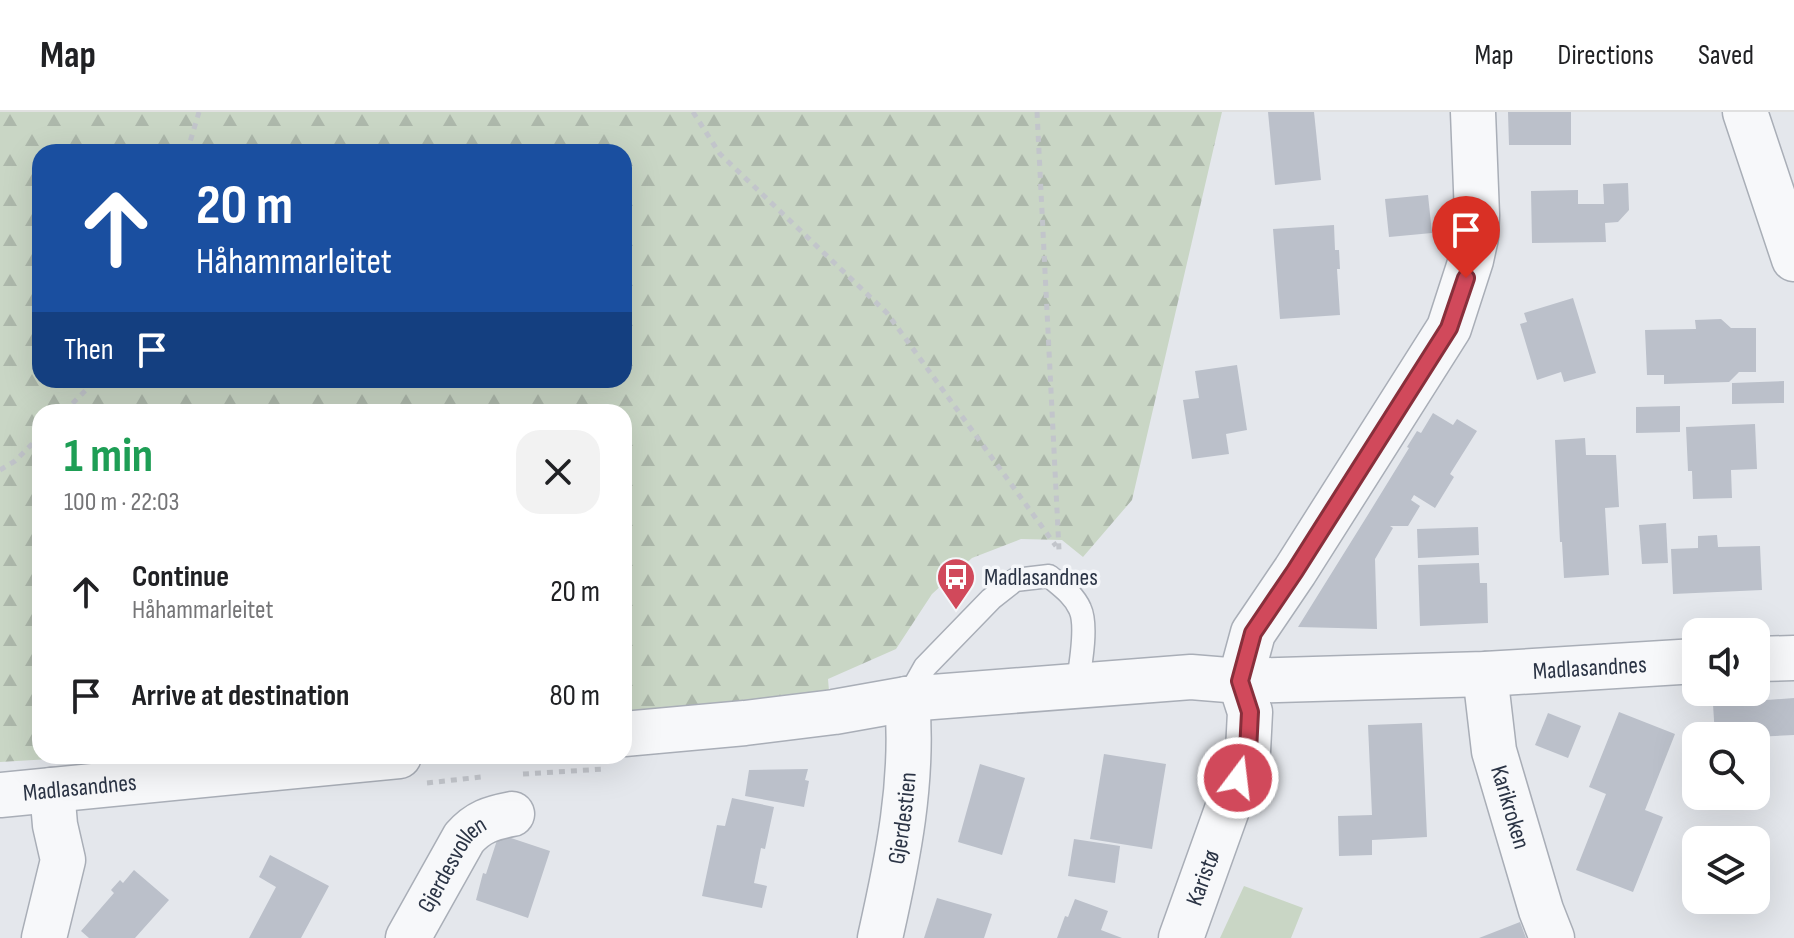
<!DOCTYPE html>
<meta charset="utf-8">
<style>
:root{--surface:#fff;--page:#f2f2f2;--text:#202124;--muted:#757577;--line:#e0e0e0}
body{margin:0;font-family:"Sofia Sans Condensed",sans-serif;background:var(--page);color:var(--text);height:100vh;display:flex;flex-direction:column;font-size:30px;white-space:nowrap}
*{box-sizing:border-box;margin:0}
p{font-size:26px;color:var(--muted)}
.icon{flex:none;width:44px;height:44px;fill:none;stroke:currentColor;stroke-width:2;stroke-linecap:round;stroke-linejoin:round}
.map{position:relative;flex:1;overflow:hidden}
.details{position:absolute;left:32px;top:292px;width:600px;height:360px;display:flex;flex-direction:column;background:var(--surface);border-radius:24px;box-shadow:0 8px 32px #0002}
.details>*{flex:none}
.hud{position:absolute;left:32px;top:32px;width:600px;height:244px;border-radius:24px;box-shadow:0 8px 32px #0002;background:#1a4fa0;color:#fff;overflow:hidden}
.buttons{position:absolute;left:1682px;top:506px;display:grid;gap:16px}
.buttons a{display:grid;place-items:center;width:88px;height:88px;border-radius:16px;background:var(--surface);box-shadow:0 8px 32px #0002;font-size:40px}
.pin{position:absolute;display:grid;place-items:center;width:68px;height:68px;color:#fff;margin:-82px -34px;border-radius:50% 50% 50% 0;rotate:-45deg;box-shadow:0 0 8px #0007}
.pin .icon{rotate:45deg}
.me{position:absolute;width:88px;margin:-44px;rotate:15deg;stroke-linejoin:round;filter:drop-shadow(0 0 6px #0008)}
.turn{display:flex;align-items:center;gap:28px;height:168px;padding:0 32px;font-size:36px}
.turn .icon{width:104px;height:104px;stroke-width:2.5}
.turn b{display:block;font-size:56px;line-height:68px}
.then{display:flex;align-items:center;height:76px;padding:0 32px;background:#0003;gap:16px;font-size:30px}
.round{display:grid;place-items:center;flex:none;width:84px;height:84px;border-radius:24px;background:var(--page)}
.head{display:flex;align-items:center;justify-content:space-between;height:136px;padding:0 32px}
h1{font-size:48px;font-weight:700;line-height:60px;color:#1e9e55}
ul{padding:0;list-style:none}
li{display:flex;align-items:center;gap:24px;height:104px;padding:0 32px}
li div{flex:1}
li b{display:block;font-size:30px}
li em{font-style:normal}
header{display:flex;align-items:center;gap:48px;box-sizing:border-box;height:112px;padding:0 40px;background:var(--surface);border-bottom:2px solid var(--line)}
header strong{font-size:38px}
nav{display:flex;gap:44px;margin-inline-start:auto;font-size:28px}
.map>svg:first-child{display:block}
.grass{fill:#c9d6c5}
.forest{fill:url(#forest-firs);fill-rule:evenodd}
.building{fill:#bbc0ca}
.lines{fill:none;stroke-linecap:round;stroke-linejoin:round}
.service-casing{stroke:#a9aeb7;stroke-width:25}
.minor-casing{stroke:#a9aeb7;stroke-width:47}
.tertiary-casing{stroke:#a9aeb7;stroke-width:47}
.path{stroke:#c2c5cb;stroke-width:5;stroke-dasharray:6 6;stroke-linecap:butt}
.service{stroke:#f7f8fa;stroke-width:22}
.minor{stroke:#f7f8fa;stroke-width:44}
.tertiary{stroke:#f7f8fa;stroke-width:44}
.route-casing{stroke:#882f3b;stroke-width:20}
.route{stroke:#d1495b;stroke-width:14}
.labels{text-anchor:middle;dominant-baseline:central;stroke-width:7;stroke-linejoin:round;paint-order:stroke}
.poi-label{font-size:24px;fill:#2b3445;stroke:#f4f6f9;text-anchor:start}
.street-label{font-size:24px;fill:#2b3445;stroke:#f4f6f9}
</style>
<header>
<strong>Map</strong>
<nav><a>Map</a><a>Directions</a><a>Saved</a></nav>
</header>
<div class="map">
<svg width="1794" height="826" viewBox="0 0 1794 826">
<defs>
<pattern id="forest-firs" width="22" height="20" patternUnits="userSpaceOnUse" patternTransform="scale(2)"><rect width="22" height="20" fill="#c9d6c5"/><path d="M5 1l3.5 6h-7zM16 11l3.5 6h-7z" fill="#adb8ab"/></pattern>
</defs>
<rect width="100%" height="100%" fill="#e4e7ec"/>
<polygon class="grass" points="1244,774 1303,796 1291,826 1220,826"/>
<path class="forest" d="M0,0H1222L1132,388L1083,445L1062,428L1021,427L972,446L932,482L896,537L828,567L829,579L624,601V300H40V644H101L0,650ZM40,40H624V268H40Z"/>
<g class="building">
<polygon points="1268,0 1314,0 1321,68 1275,73"/>
<polygon points="1508,0 1571,0 1571,33 1509,33"/>
<polygon points="1628,71 1629,98 1618,110 1605,111 1606,130 1532,131 1531,79 1578,78 1578,92 1604,92 1603,72"/>
<polygon points="1428,83 1432,121 1389,125 1385,87"/>
<polygon points="1334,113 1335,138 1339,138 1340,157 1337,157 1340,203 1280,207 1273,117"/>
<polygon points="1573,186 1596,261 1564,270 1561,260 1537,268 1520,212 1527,210 1524,201"/>
<polygon points="1721,207 1731,216 1756,216 1756,260 1739,260 1729,270 1664,272 1664,263 1647,263 1645,218 1696,217 1695,208"/>
<polygon points="1237,253 1247,318 1226,322 1229,342 1192,347 1183,288 1199,286 1195,259"/>
<polygon points="1784,269 1784,291 1732,292 1732,271"/>
<polygon points="1680,294 1680,320 1636,321 1636,295"/>
<polygon points="1433,301 1453,313 1457,307 1477,319 1450,362 1454,365 1435,396 1414,383 1411,388 1420,394 1408,414 1390,414 1393,416 1375,447 1377,517 1298,515 1369,401 1409,336 1407,335 1417,319 1421,321"/>
<polygon points="1755,312 1757,357 1731,358 1732,386 1693,387 1692,359 1688,359 1686,315"/>
<polygon points="1585,326 1586,343 1616,343 1619,395 1605,396 1609,463 1564,466 1562,430 1560,430 1555,328"/>
<polygon points="1666,411 1668,451 1642,452 1639,413"/>
<polygon points="1478,415 1479,443 1418,446 1417,417"/>
<polygon points="1717,423 1718,435 1760,434 1762,478 1673,482 1671,437 1698,436 1698,424"/>
<polygon points="1479,451 1480,471 1487,471 1488,511 1420,514 1418,453"/>
<polygon points="1794,586 1794,623 1756,625 1715,624 1713,592"/>
<polygon points="1619,600 1675,622 1645,698 1663,705 1633,780 1576,758 1606,682 1589,675"/>
<polygon points="1548,601 1581,614 1568,646 1535,633"/>
<polygon points="1422,611 1427,725 1372,728 1372,743 1339,744 1338,704 1372,703 1368,613"/>
<polygon points="1104,642 1166,652 1152,737 1090,727"/>
<polygon points="980,652 1025,666 1002,743 958,730"/>
<polygon points="808,657 805,668 809,669 804,695 745,684 749,658"/>
<polygon points="732,686 774,695 765,737 761,736 754,771 767,774 762,796 702,784 717,713 725,714"/>
<polygon points="499,722 550,739 528,806 476,788 483,761 486,762"/>
<polygon points="1074,727 1120,734 1115,771 1068,764"/>
<polygon points="270,743 329,774 301,826 249,826 276,775 259,765"/>
<polygon points="134,758 169,788 135,826 89,826 81,819 114,781 111,778 120,768 123,771"/>
<polygon points="937,786 992,802 984,826 924,826"/>
<polygon points="1075,787 1108,799 1101,818 1122,826 1057,826 1065,804 1068,805"/>
<polygon points="1520,810 1526,826 1479,826"/>
</g>
<g class="lines">
<defs>
<path id="service" d="M907,587L925,555L991,487L1015,468L1049,464C1061,474 1074,483 1080,497C1088,514 1080,556 1077,575"/>
<g id="minor">
<polyline points="1745,0 1794,147"/>
<polyline points="1756,547 1794,546"/>
<path id="s1" d="M1485,562L1494,639L1541,798L1552,826"/>
<polyline points="1240,569 1253,521 1295,459 1449,216 1471,148 1476,125 1477,103 1473,0"/>
<path id="s2" d="M1240,569L1485,562L1696,549"/>
<polyline points="44,826 63,748 55,713 52,678"/>
<path id="s3" d="M408,826L464,726C478,710 491,706 512,702"/>
<path id="s4" d="M880,826C898,746 914,669 907,587"/>
<path id="s5" d="M1181,826L1248,639L1250,600L1240,569"/>
</g>
<g id="tertiary">
<polyline points="624,622 745,611 834,600 907,587 1191,565 1240,569"/>
<path id="s6" d="M0,683L399,644"/>
</g>
</defs>
<use href="#service" class="service-casing"/>
<use href="#minor" class="minor-casing"/>
<use href="#tertiary" class="tertiary-casing"/>
<g class="path">
<polyline points="693,0 720,42 887,201 1056,434"/>
<polyline points="1037,0 1059,438"/>
<polyline points="187,40 199,0"/>
<polyline points="64,300 96,268"/>
<polyline points="0,358 15,349 40,324"/>
<polyline points="523,662 605,657"/>
<polyline points="427,671 481,665"/>
</g>
<use href="#service" class="service"/>
<use href="#minor" class="minor"/>
<use href="#tertiary" class="tertiary"/>
</g>
<g class="lines">
<defs>
<polyline id="route" points="1238,666 1248,639 1250,600 1240,569 1253,521 1295,459 1449,216 1466,166"/>
</defs>
<use href="#route" class="route-casing"/>
<use href="#route" class="route"/>
</g>
<defs>
<symbol id="bus-pin" viewBox="-11 -11 22 30"><path d="M0 17L-7.5 6A9.5 9.5 0 1 1 7.5 6Z" fill="#d1495b" stroke="#f4f6f9"/><path d="M-5-6H5V4H4V6H2V4H-2V6H-4V4H-5ZM-3.5-4V0h7V-4ZM-3.5 1.2v1.5H-2V1.2ZM2 1.2v1.5H3.5V1.2Z" fill="#fff"/></symbol>
</defs>
<g fill-rule="evenodd">
<use href="#bus-pin" x="934" y="443" width="44" height="60"/>
</g>
<g class="labels">
<g class="poi-label">
<text x="984" y="465">Madlasandnes</text>
</g>
<g class="street-label">
<text stroke="none"><textPath href="#s2" startOffset="350">Madlasandnes</textPath></text>
<text stroke="none"><textPath href="#s6" startOffset="80">Madlasandnes</textPath></text>
<text stroke="none"><textPath href="#s1" startOffset="136">Karikroken</textPath></text>
<text stroke="none"><textPath href="#s4" startOffset="122">Gjerdestien</textPath></text>
<text stroke="none"><textPath href="#s3" startOffset="86">Gjerdesvollen</textPath></text>
<text stroke="none"><textPath href="#s5" startOffset="64">Karistø</textPath></text>
</g>
</g>
</svg>
<div class="buttons">
<a><svg class="icon" aria-label="sound" viewBox="0 0 24 24"><path d="M4 9h4l5-4v14l-5-4H4zM17 9q2 3 0 6"/></svg></a>
<a><svg class="icon" aria-label="search" viewBox="0 0 24 24"><circle cx="10" cy="10" r="6"/><path d="M15 15l6 6"/></svg></a>
<a><svg class="icon" aria-label="layers" viewBox="0 0 24 24"><path d="M12 4l9 5-9 5-9-5zM3 14l9 5 9-5"/></svg></a>
</div>
<div class="pin" style="left:1466px;top:166px;background:#d93025"><svg class="icon" aria-label="arrive" viewBox="0 0 24 24"><path d="M6 21V4h12l-3 4 3 4H6"/></svg></div>
<svg class="me" style="left:1238px;top:666px" viewBox="-20 -20 40 40"><circle r="17" fill="#d1495b" stroke="#fff" stroke-width="3"/><path d="M0-11L8 9 0 5-8 9z" fill="#fff"/></svg>
<div class="hud">
<div class="turn"><svg class="icon" aria-label="ahead" viewBox="0 0 24 24"><path d="M12 20V5M6 11l6-6 6 6"/></svg><div><b>20 m</b>Håhammarleitet</div></div>
<div class="then">Then<svg class="icon" aria-label="arrive" viewBox="0 0 24 24"><path d="M6 21V4h12l-3 4 3 4H6"/></svg></div>
</div>
<section class="details">
<div class="head"><div><h1>1 min</h1><p>100 m · 22:03</p></div><a class="round"><svg class="icon" aria-label="close" viewBox="0 0 24 24"><path d="M6 6l12 12M18 6L6 18"/></svg></a></div>
<ul>
<li><svg class="icon" aria-label="ahead" viewBox="0 0 24 24"><path d="M12 20V5M6 11l6-6 6 6"/></svg><div><b>Continue</b><p>Håhammarleitet</p></div><em>20 m</em></li>
<li><svg class="icon" aria-label="arrive" viewBox="0 0 24 24"><path d="M6 21V4h12l-3 4 3 4H6"/></svg><div><b>Arrive at destination</b></div><em>80 m</em></li>
</ul>
</section>
</div>
